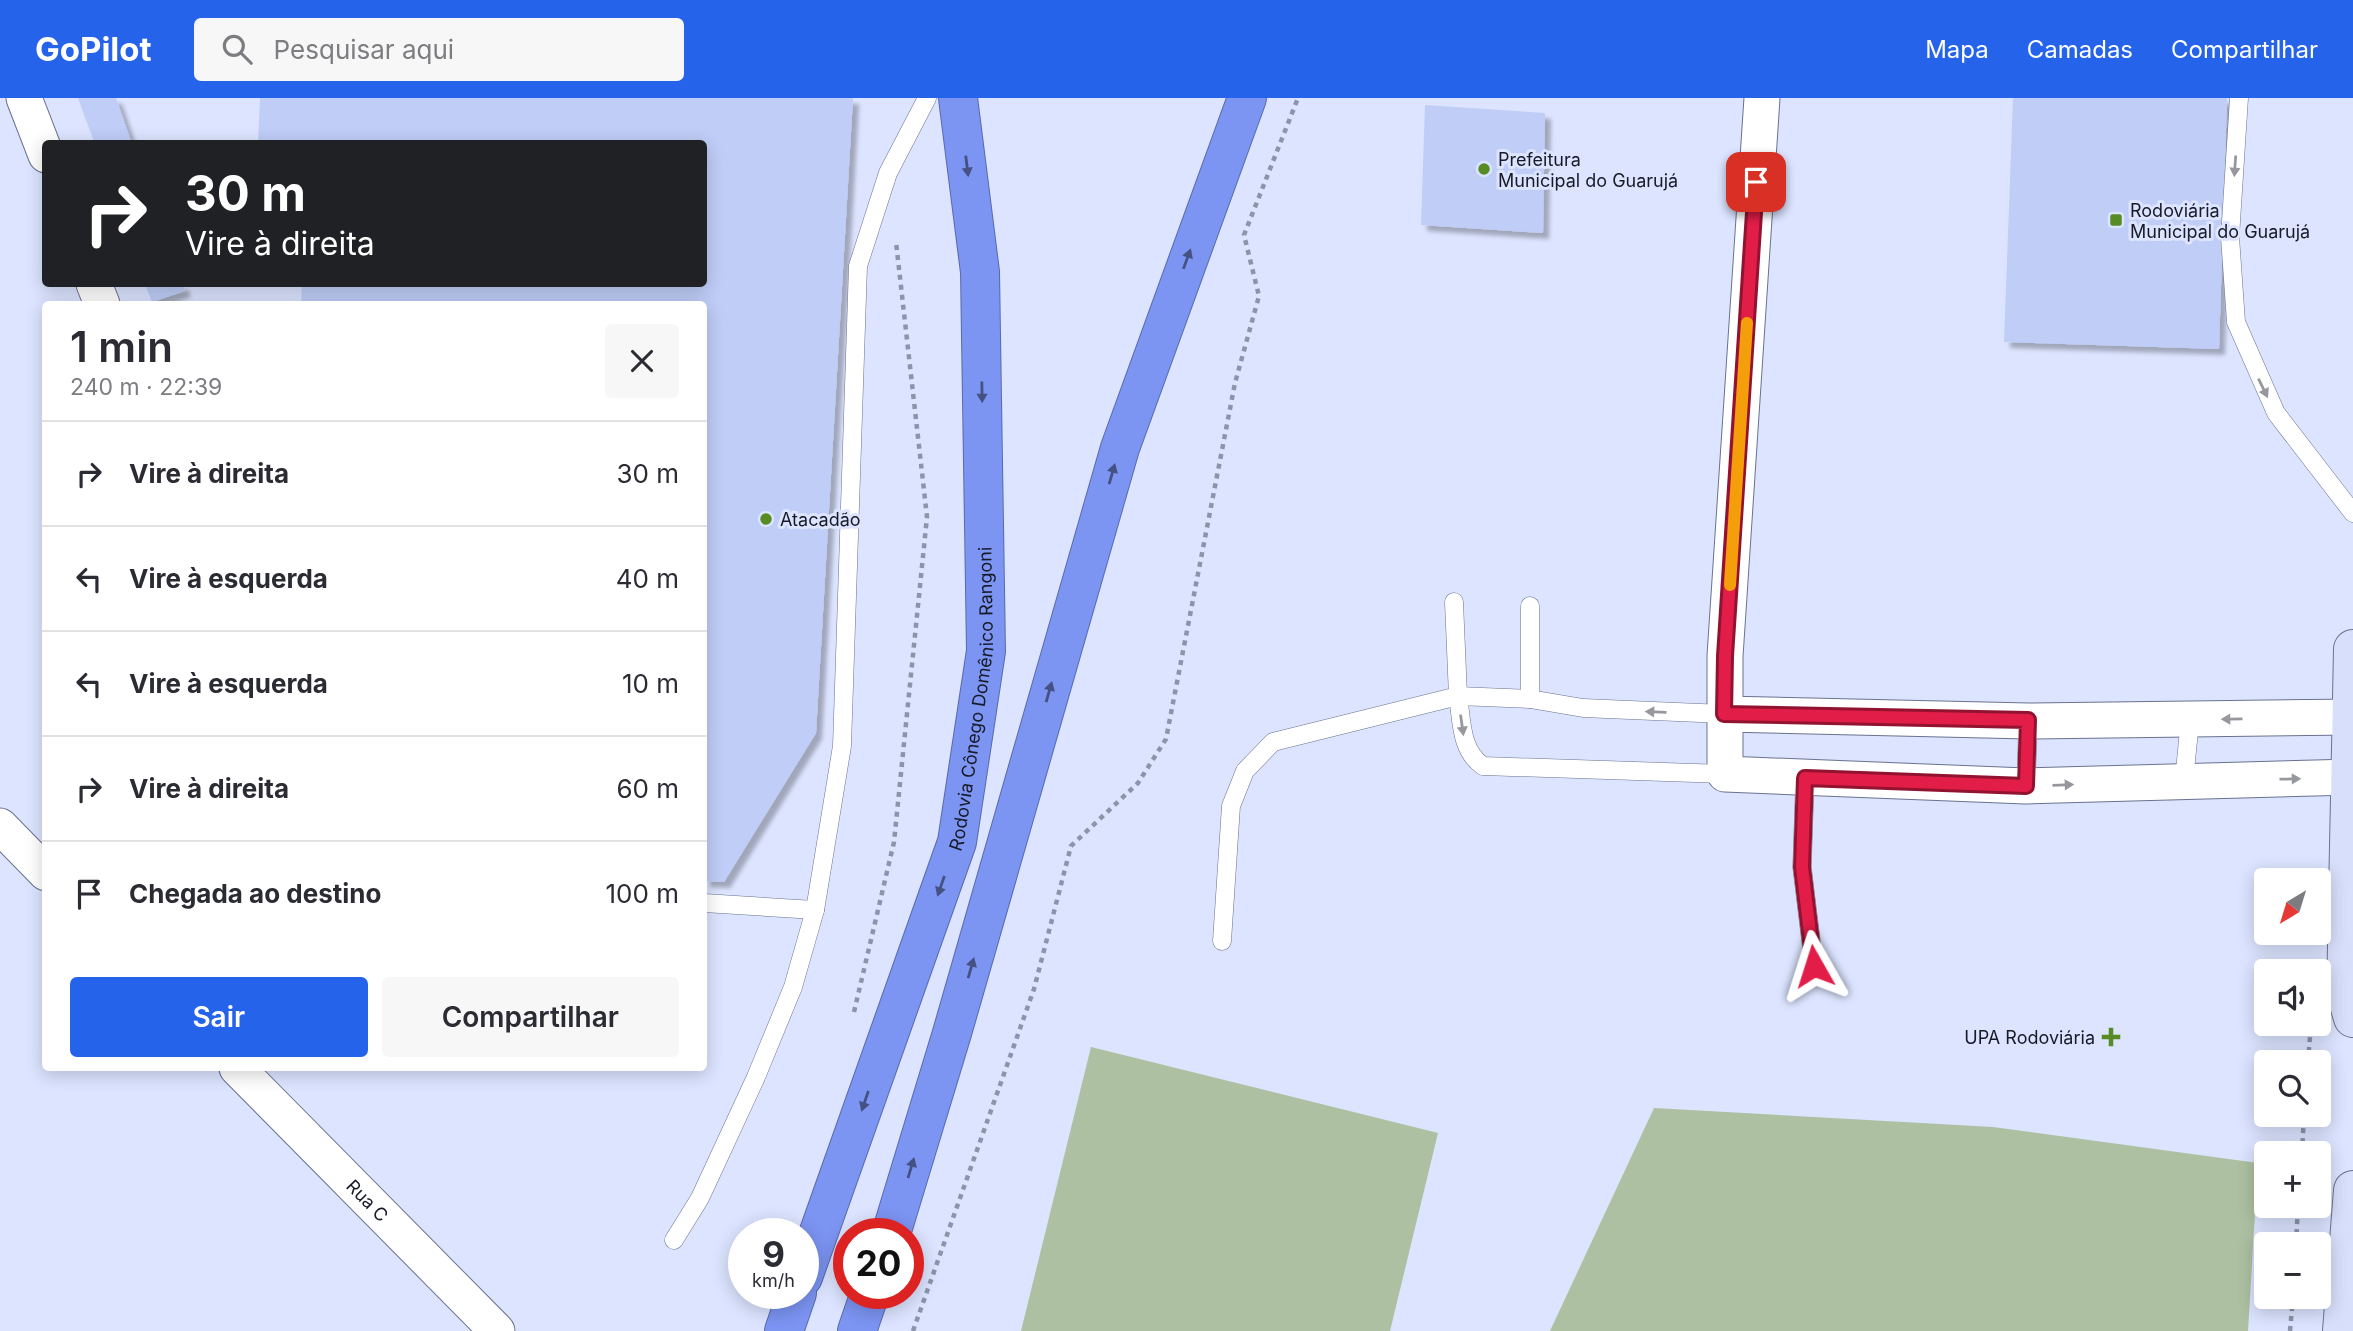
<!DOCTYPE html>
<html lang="pt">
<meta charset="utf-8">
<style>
:root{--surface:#fff;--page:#f7f7f7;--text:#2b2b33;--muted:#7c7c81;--line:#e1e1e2;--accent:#2563eb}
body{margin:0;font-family:Inter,sans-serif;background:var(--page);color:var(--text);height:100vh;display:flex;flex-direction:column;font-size:26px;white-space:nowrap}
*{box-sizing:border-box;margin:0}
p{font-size:23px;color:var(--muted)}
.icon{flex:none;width:38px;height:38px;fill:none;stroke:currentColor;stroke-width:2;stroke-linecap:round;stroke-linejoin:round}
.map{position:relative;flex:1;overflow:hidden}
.side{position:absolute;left:42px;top:203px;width:665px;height:770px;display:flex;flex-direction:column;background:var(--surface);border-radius:7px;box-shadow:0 4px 18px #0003}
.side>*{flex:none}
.top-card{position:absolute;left:42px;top:42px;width:665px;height:147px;border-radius:7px;box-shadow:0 4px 18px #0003;background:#202124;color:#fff;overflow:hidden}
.needle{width:46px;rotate:218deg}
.fabs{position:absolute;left:2254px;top:770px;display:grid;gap:14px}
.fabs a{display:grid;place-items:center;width:77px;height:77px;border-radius:7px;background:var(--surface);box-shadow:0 4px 18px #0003;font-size:35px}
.speed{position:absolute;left:728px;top:1120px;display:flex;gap:14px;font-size:35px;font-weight:700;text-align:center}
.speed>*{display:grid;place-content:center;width:91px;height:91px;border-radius:50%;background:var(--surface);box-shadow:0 4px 18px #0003;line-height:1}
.speed small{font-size:18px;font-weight:400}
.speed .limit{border:10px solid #d22;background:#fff;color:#111}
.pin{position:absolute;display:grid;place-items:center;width:60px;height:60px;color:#fff;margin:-30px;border-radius:14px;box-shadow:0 4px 10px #0006}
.me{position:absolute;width:77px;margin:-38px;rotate:354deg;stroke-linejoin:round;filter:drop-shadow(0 0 5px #0008)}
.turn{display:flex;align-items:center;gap:24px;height:147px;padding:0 28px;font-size:32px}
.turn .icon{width:91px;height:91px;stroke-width:2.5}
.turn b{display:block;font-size:49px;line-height:60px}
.round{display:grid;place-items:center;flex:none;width:74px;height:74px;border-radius:7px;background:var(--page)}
.summary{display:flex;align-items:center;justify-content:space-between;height:119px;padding:0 28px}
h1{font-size:42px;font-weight:600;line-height:52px}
.cta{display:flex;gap:14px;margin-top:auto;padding:14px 28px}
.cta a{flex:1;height:80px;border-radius:7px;background:var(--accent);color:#fff;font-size:28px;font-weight:600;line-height:80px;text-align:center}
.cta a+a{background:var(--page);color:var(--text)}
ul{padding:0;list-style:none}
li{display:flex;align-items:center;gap:21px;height:105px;padding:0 28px;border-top:2px solid var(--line)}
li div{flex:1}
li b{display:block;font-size:26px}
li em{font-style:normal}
header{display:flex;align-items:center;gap:42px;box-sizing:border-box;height:98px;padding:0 35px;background:var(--accent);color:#fff}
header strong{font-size:33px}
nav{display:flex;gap:38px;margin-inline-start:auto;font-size:24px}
.search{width:490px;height:63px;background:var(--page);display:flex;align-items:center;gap:18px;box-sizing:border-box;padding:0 24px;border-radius:7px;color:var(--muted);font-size:26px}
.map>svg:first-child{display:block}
.green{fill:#adc0a1}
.building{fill:#bfcdf7;filter:url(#shadow)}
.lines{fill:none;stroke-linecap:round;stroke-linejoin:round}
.service-casing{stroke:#69728f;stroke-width:19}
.minor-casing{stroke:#69728f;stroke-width:37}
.secondary-casing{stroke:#69728f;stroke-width:40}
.motorway-casing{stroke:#596aab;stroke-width:40}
.path{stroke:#8d93a8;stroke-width:4.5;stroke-dasharray:5 5;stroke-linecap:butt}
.service{stroke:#fff;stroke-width:18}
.minor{stroke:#fff;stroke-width:35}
.secondary{stroke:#d8dffb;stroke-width:38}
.motorway{stroke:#7c94f2;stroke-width:38}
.oneway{fill:#455182}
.oneway2{fill:#97989e}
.route-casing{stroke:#92132f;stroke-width:18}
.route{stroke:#e11d48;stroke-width:12}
.slow{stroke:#f59e0b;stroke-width:12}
.poi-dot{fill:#578b24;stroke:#dce4ff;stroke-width:2.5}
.labels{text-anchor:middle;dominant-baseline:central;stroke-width:6;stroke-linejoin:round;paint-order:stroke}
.poi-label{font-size:18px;fill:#181b27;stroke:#dce4ff;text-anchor:start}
.street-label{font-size:18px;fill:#181b27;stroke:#dce4ff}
</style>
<header>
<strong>GoPilot</strong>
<div class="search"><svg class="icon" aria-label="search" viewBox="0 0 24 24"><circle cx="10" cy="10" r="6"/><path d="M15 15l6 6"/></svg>Pesquisar aqui</div>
<nav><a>Mapa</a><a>Camadas</a><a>Compartilhar</a></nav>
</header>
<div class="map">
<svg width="2353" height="1233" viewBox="0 0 2353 1233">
<defs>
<filter id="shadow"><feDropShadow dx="6" dy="6" stdDeviation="2" flood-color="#0004"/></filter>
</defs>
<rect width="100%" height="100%" fill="#dce4ff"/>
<g class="green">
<polygon points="1091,949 1438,1035 1390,1233 1021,1233"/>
<polygon points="1654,1010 1993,1029 2258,1065 2248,1233 1550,1233"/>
</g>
<g class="building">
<polygon points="78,0 116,0 132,46 95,46"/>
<polygon points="260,0 853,0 816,635 724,784 704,783 704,206 301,206 302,186 704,186 704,46 258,46"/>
<polygon points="2013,0 2227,0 2219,251 2004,244"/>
<polygon points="1425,7 1545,15 1543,135 1421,127"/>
<polygon points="145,186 182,186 185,193 152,204"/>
</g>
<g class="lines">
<defs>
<g id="service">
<polyline points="2239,0 2230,139 2236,224 2276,315 2353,415"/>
<polyline points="1530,508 1530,601"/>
<path d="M1724,616L1583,610L1530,601L1458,598C1462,623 1460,652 1483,668L1725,676"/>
<polyline points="1805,679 1802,769 1814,868"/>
<polyline points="2184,683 2190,622"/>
<polyline points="2026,688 2028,623"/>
<polyline points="704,805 815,812"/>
<polyline points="1222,843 1231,708 1245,673 1273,644 1458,598 1454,504"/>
<polyline points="674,1142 700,1100 756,979 793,889 815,812 842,648 858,168 888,75 927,0"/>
</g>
<g id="minor">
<polyline points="24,0 46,57"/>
<polyline points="1762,0 1725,558 1725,676 2026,688 2353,679"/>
<polyline points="94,186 102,206"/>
<polyline points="1724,616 2028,623 2353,619"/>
<polyline points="0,728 46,775"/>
<path id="s1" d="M237,970L497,1233"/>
</g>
<g id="secondary">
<polyline points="2353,551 2346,896 2353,920"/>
<polyline points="2342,1233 2353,1092"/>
</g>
<g id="motorway">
<polyline points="891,1136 952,935 1120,350 1247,0"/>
<path id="s2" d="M803,1179L957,744L986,553L980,174L958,0"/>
<polyline points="784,1233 797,1195"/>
<polyline points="857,1233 870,1195"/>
</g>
</defs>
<use href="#service" class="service-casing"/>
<use href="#minor" class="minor-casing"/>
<use href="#secondary" class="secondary-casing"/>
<use href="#motorway" class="motorway-casing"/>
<g class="path">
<polyline points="854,914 894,744 927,419 896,144"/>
<polyline points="2308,964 2311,926"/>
<polyline points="2302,1055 2304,1017"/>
<polyline points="2296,1146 2298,1108"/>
<polyline points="913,1233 1034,891 1071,748 1138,685 1166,641 1235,285 1259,198 1244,137 1298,0"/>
<polyline points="2290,1233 2293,1199"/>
</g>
<use href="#service" class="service"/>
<use href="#minor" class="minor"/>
<use href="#secondary" class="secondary"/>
<use href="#motorway" class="motorway"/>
</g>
<defs><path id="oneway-solid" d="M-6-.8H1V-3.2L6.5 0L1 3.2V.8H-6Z" transform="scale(1.75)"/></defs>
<g class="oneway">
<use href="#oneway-solid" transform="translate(967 68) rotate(83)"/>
<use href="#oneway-solid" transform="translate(1187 161) rotate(-70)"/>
<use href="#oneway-solid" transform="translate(982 294) rotate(89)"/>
<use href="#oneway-solid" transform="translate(1112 376) rotate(-74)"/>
<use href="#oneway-solid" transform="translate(1049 594) rotate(-74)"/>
<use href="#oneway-solid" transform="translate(941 788) rotate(109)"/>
<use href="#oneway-solid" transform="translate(971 870) rotate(-74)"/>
<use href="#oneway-solid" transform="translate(865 1003) rotate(109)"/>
<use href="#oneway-solid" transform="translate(911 1070) rotate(-73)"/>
</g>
<g class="oneway2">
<use href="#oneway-solid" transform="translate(2235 68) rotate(94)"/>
<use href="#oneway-solid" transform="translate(2263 290) rotate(64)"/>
<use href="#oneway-solid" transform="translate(1656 614) rotate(-178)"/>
<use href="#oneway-solid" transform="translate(2232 621) rotate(179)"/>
<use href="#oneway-solid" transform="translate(1462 627) rotate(82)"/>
<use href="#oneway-solid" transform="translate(2290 681) rotate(-1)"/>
<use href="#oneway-solid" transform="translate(2063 687) rotate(-2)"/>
</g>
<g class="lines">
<defs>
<polyline id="route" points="1756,84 1725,558 1724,616 2028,622 2026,688 1805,680 1802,769 1814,868"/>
</defs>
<use href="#route" class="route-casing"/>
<use href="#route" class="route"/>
<polyline class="slow" points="1730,487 1747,225"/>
</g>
<g class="poi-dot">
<circle cx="1484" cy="71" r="7"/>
<rect x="2109" y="115" width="14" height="14" rx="3.5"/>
<circle cx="766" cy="421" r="7"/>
<path d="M2107.5 928.5h7v7h7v7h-7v7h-7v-7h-7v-7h7z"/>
</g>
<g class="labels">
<g class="poi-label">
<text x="1498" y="61">Prefeitura<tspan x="1498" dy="21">Municipal do Guarujá</tspan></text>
<text x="2130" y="112">Rodoviária<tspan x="2130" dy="21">Municipal do Guarujá</tspan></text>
<text x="780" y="421">Atacadão</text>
<text x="2095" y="939" text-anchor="end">UPA Rodoviária</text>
</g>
<g class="street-label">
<text stroke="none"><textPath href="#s2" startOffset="606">Rodovia Cônego Domênico Rangoni</textPath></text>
<text stroke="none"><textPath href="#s1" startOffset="186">Rua C</textPath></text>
</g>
</g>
</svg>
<div class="fabs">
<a><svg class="needle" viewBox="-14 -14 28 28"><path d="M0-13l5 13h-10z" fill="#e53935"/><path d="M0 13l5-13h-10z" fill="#7c7c81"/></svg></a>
<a><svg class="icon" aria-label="sound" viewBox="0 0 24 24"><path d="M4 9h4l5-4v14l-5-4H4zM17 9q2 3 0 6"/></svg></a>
<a><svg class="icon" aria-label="search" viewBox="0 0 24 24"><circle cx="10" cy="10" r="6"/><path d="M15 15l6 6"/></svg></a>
<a>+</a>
<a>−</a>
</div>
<div class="speed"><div>9<small>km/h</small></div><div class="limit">20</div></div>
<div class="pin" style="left:1756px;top:84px;background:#d93025"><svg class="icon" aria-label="arrive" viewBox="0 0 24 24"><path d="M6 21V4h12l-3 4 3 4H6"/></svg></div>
<svg class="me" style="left:1814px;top:868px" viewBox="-20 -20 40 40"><path d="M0-17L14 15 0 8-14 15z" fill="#e11d48" stroke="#fff" stroke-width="4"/></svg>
<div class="top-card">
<div class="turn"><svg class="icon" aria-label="right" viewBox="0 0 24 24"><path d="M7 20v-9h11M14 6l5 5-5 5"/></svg><div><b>30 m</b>Vire à direita</div></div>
</div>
<section class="side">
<div class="summary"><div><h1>1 min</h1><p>240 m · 22:39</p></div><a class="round"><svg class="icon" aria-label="close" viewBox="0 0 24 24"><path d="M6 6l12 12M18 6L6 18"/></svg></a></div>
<ul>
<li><svg class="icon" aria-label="right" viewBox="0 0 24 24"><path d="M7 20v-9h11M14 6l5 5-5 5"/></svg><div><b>Vire à direita</b></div><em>30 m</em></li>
<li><svg class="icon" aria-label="left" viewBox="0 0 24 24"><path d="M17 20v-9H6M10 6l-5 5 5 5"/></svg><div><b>Vire à esquerda</b></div><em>40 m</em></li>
<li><svg class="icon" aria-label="left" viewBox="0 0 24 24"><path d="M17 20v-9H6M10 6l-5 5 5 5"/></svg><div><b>Vire à esquerda</b></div><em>10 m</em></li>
<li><svg class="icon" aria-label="right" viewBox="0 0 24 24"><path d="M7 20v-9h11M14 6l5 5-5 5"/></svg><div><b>Vire à direita</b></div><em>60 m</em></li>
<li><svg class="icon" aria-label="arrive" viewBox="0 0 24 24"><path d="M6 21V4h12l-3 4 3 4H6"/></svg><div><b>Chegada ao destino</b></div><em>100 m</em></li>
</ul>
<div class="cta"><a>Sair</a><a>Compartilhar</a></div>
</section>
</div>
